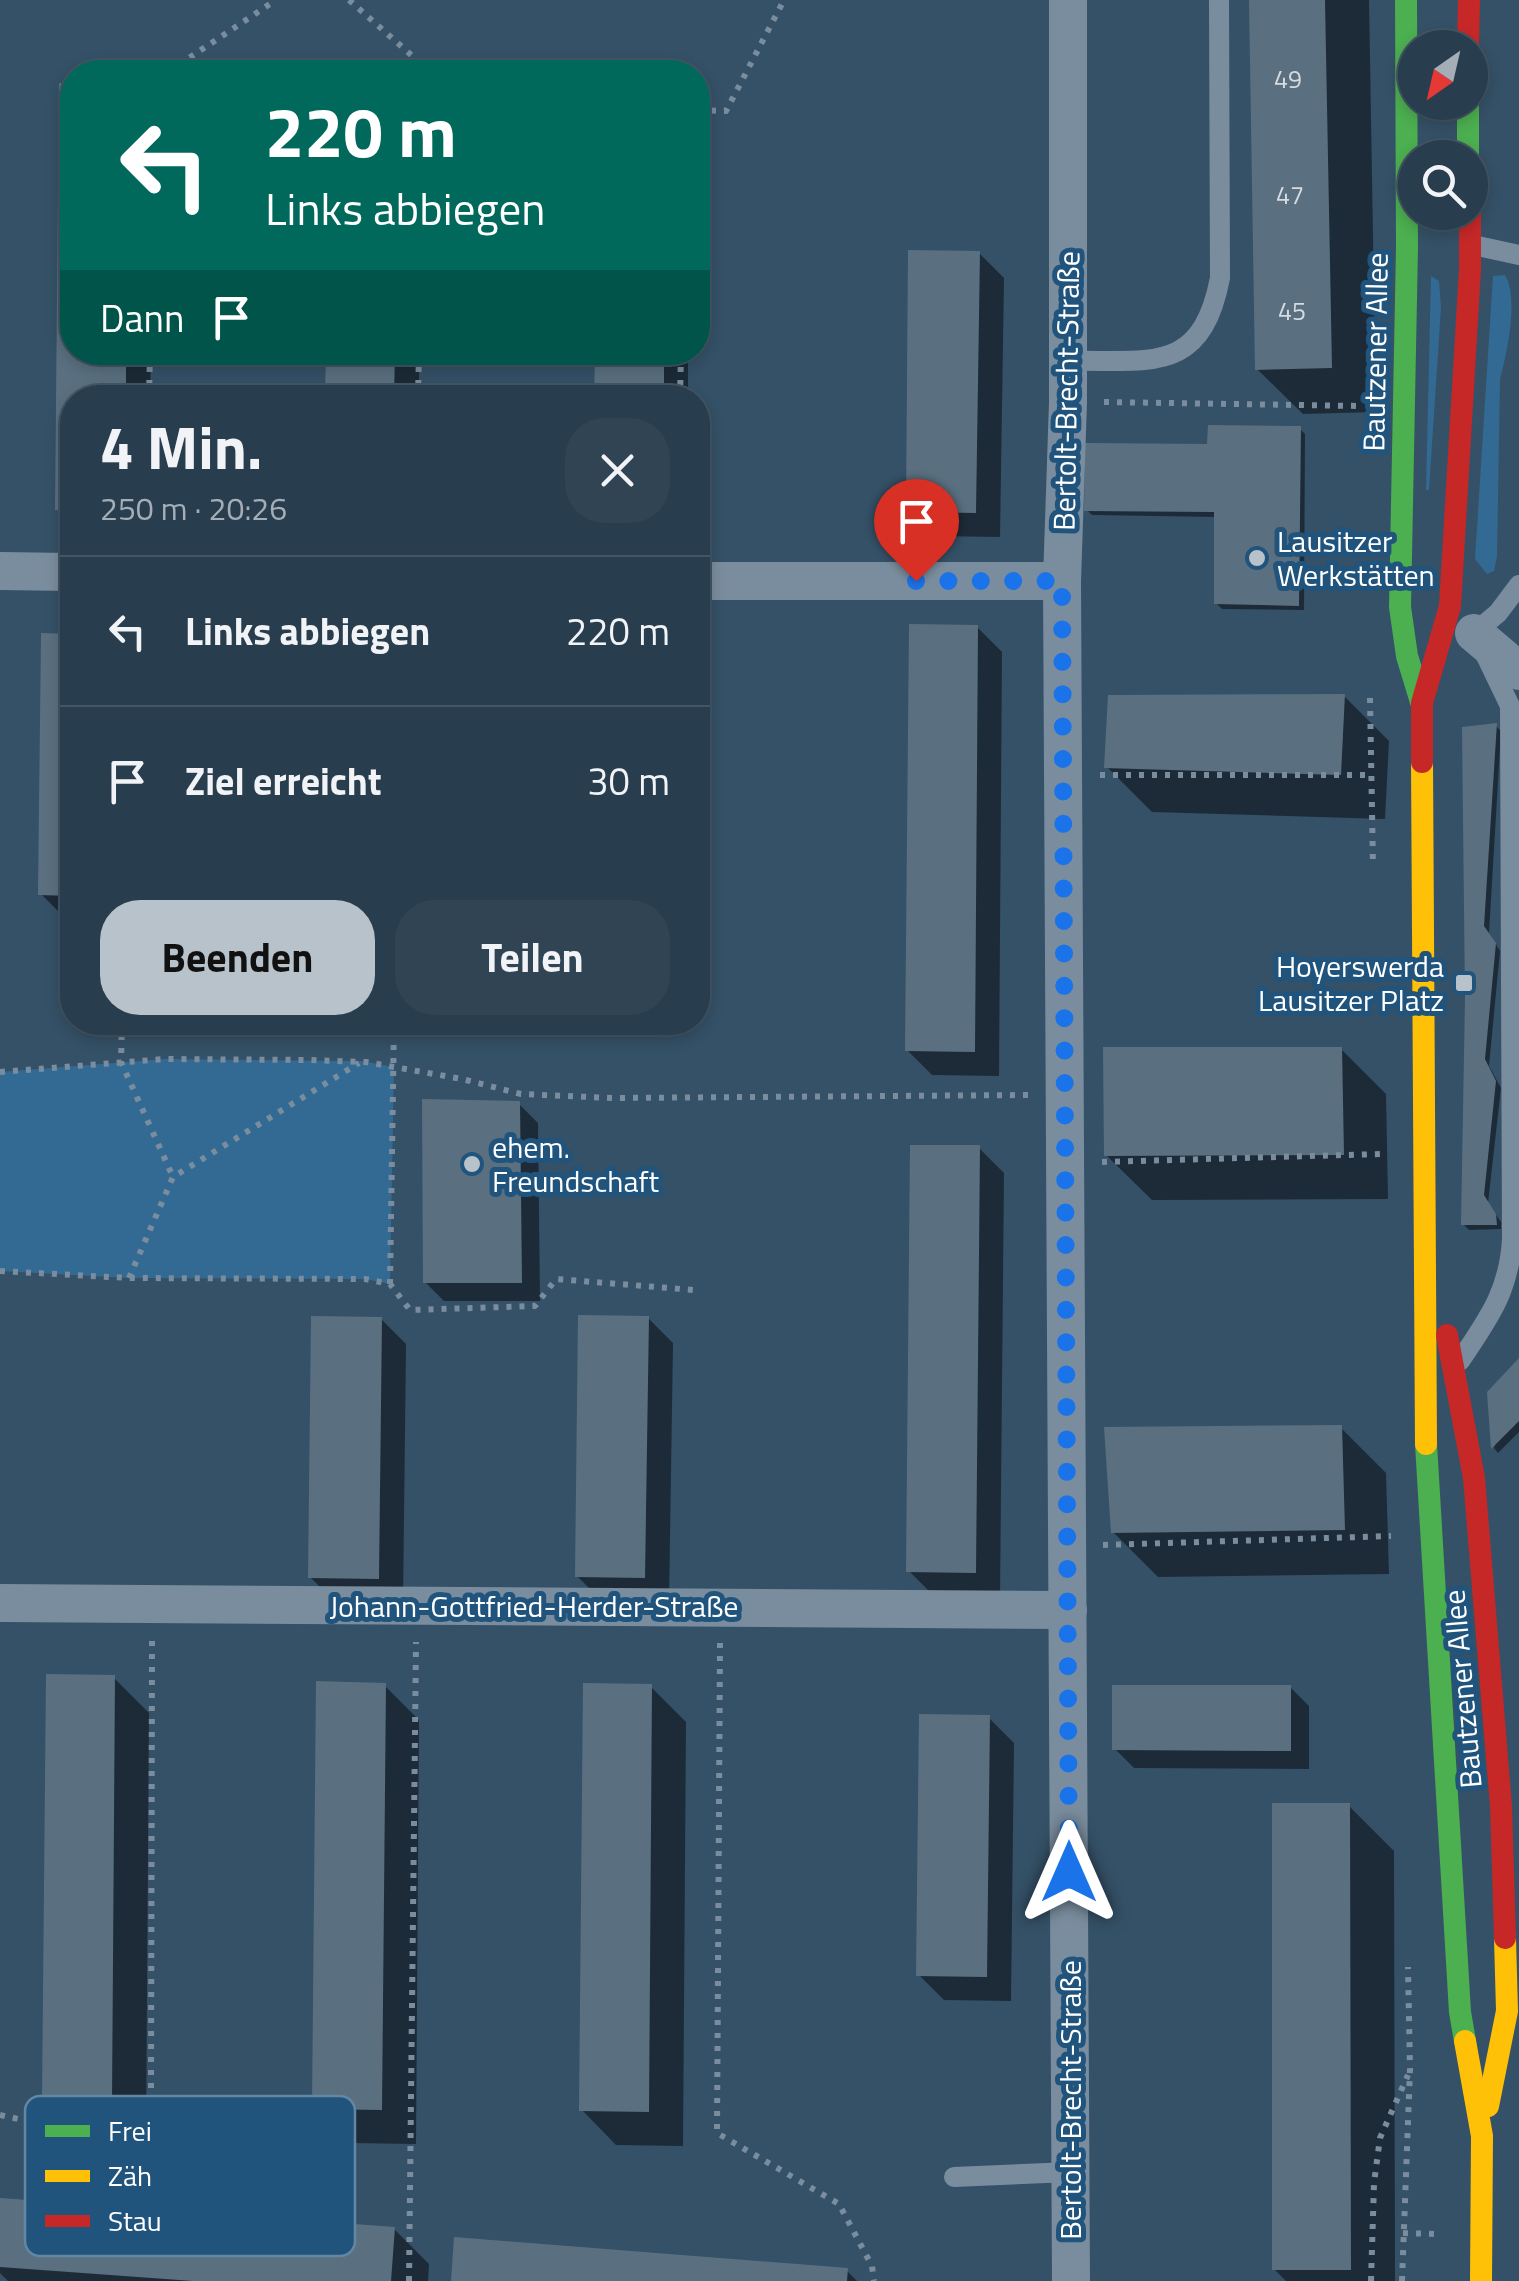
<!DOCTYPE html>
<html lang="de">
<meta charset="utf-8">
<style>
:root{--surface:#283d4d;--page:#304454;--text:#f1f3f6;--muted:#a5aeb6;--line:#445665;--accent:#b8c2ca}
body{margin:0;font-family:"Titillium Web",sans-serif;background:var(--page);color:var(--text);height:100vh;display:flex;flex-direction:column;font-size:38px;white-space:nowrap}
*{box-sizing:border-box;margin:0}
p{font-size:32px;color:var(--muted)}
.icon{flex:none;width:55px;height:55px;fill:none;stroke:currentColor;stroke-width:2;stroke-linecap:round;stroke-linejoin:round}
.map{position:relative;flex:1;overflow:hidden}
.side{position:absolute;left:60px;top:385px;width:650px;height:650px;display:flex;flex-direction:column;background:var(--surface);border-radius:40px;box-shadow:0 5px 15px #0003,0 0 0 2px var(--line)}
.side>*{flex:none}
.banner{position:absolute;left:60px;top:60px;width:650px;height:305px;border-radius:40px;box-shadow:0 5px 15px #0003,0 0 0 2px var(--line);background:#00695c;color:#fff;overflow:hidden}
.needle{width:65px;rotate:214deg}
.fabs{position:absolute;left:1398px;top:30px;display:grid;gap:20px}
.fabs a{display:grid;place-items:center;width:90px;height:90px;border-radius:50%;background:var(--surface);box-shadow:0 5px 15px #0003,0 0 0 2px var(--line);font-size:50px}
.pin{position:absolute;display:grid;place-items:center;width:85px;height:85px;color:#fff;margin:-102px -42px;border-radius:50% 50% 50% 0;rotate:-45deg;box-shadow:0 0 10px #0007}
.pin .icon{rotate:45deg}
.me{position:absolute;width:110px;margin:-55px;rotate:0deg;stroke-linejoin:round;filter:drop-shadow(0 0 8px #0008)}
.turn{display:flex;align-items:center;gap:35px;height:210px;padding:0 40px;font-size:45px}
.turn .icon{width:130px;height:130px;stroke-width:2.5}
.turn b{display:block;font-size:70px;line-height:85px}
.then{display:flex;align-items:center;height:95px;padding:0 40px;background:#0003;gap:20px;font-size:38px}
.round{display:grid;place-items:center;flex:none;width:105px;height:105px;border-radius:40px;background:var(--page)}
.overview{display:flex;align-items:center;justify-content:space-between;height:170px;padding:0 40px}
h1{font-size:60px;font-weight:700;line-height:75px}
.cta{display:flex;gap:20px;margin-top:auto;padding:20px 40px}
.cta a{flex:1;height:115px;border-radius:40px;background:var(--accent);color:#111;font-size:40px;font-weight:700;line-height:115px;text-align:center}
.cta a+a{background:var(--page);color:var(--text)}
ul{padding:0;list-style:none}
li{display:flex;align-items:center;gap:30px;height:150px;padding:0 40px;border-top:2px solid var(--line)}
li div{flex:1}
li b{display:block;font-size:38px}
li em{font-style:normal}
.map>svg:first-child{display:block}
.green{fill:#336a93}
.shadow{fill:#0007}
.building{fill:#5a7080}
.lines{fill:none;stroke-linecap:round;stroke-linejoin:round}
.path{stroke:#7a8d9e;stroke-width:6;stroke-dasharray:5 8;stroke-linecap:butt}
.lane{stroke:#7a8d9e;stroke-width:20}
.street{stroke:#7a8d9e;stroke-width:38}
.fast{stroke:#4caf50;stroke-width:22}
.slow{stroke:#ffc107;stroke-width:22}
.jam{stroke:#c62828;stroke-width:22}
.route{stroke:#1a73e8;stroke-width:18;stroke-dasharray:0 32.4}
.poi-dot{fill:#b8c2ca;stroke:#20547c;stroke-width:4}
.labels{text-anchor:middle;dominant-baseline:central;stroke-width:10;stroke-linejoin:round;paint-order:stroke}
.number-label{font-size:25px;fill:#d6dbdf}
.street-label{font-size:30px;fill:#fff;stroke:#20547c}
.poi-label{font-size:30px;fill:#fff;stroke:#20547c;text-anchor:start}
.key{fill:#20547c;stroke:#6387a3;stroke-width:2.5}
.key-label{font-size:28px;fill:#fff}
</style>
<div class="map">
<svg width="1519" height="2281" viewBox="0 0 1519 2281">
<rect width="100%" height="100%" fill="#355167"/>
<g class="green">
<path d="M1505,275C1519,298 1507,353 1500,379L1497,556L1494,571L1487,574L1475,559L1493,276Z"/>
<polygon points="1431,276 1439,281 1441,307 1429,490 1426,490"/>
<polygon points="165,1059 361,1061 394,1067 390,1284 365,1279 129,1278 0,1271 0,1072"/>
</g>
<g class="shadow">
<polygon points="1251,0 1369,0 1376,412 1303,414 1257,369"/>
<polygon points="62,85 72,85 72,352 151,352 150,398 72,398 72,524 58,509"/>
<polygon points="979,253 1004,278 1000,537 933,536 908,511"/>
<rect x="328" y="352" width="91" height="46"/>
<rect x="597" y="352" width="91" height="46"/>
<polygon points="1300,429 1305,434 1304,610 1222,609 1216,603 1217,517 1092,515 1087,510 1210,447"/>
<polygon points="977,627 1002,652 999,1076 932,1075 907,1050"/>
<polygon points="44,636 72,636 72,919 66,919 41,894"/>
<polygon points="1344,696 1389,741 1385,819 1152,812 1107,767"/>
<polygon points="1496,726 1501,731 1489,933 1500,951 1489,1066 1501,1088 1488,1203 1501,1222 1501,1229 1469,1230 1463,1224 1467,998"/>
<polygon points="1341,1049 1386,1094 1388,1199 1152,1200 1106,1155"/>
<polygon points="519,1104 538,1123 540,1301 444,1301 425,1282"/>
<polygon points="979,1148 1004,1173 1000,1597 934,1596 909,1571"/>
<polygon points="648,1318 673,1343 669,1602 602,1601 577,1576"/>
<polygon points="381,1319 406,1344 403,1603 335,1602 310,1577"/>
<polygon points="1519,1361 1519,1432 1498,1453 1494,1448"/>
<polygon points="1341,1428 1386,1473 1389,1574 1158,1577 1113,1532"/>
<polygon points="114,1678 149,1713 146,2136 79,2135 44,2100"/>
<polygon points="384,1685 419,1720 416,2144 350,2143 315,2108"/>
<polygon points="651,1687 686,1722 683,2146 616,2145 582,2110"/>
<polygon points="1290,1687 1309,1706 1309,1769 1134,1768 1115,1749"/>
<polygon points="989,1718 1014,1743 1011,2001 944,2000 919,1975"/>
<polygon points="1349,1806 1394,1851 1395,2281 1286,2281 1274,2269"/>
<polygon points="0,2200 394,2229 429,2264 428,2281 8,2281 0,2273"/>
<polygon points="847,2271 857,2281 453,2281"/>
</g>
<g class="building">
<polygon points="1249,0 1325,0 1332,368 1255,370"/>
<polygon points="59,83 72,83 72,352 126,352 126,398 72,398 72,510 55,510"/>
<polygon points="908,250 980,251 976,513 906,512"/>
<polygon points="326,352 395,352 394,398 325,398"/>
<polygon points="595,352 664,352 664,398 594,398"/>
<polygon points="1208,425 1301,426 1299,606 1214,604 1214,512 1084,511 1085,443 1207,444"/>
<polygon points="909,624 978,625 975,1052 905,1051"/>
<polygon points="41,633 72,634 72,896 38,895"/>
<polygon points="1345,694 1341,775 1104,768 1108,695"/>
<polygon points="1497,723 1484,926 1496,943 1485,1059 1496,1081 1484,1195 1496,1214 1497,1225 1461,1225 1465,998 1462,727"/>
<polygon points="1103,1047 1342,1047 1344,1155 1104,1156"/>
<polygon points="422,1099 520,1101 522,1283 423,1283"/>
<polygon points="910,1145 980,1145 976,1573 906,1572"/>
<polygon points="578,1315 649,1316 645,1578 575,1577"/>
<polygon points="311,1316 382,1317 379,1579 308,1578"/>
<polygon points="1519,1358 1519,1421 1491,1449 1487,1392"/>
<polygon points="1342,1425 1345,1530 1111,1533 1104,1427"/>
<polygon points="46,1674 115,1675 112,2102 42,2101"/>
<polygon points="316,1681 386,1683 382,2110 312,2109"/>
<polygon points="583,1683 652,1684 649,2112 579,2111"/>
<polygon points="1112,1685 1291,1685 1291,1751 1112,1750"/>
<polygon points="919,1714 990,1715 987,1977 916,1976"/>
<polygon points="1272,1803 1350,1803 1351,2270 1272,2270"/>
<polygon points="0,2198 395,2227 391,2281 193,2281 0,2267"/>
<polygon points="454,2237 848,2268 847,2281 451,2281"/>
</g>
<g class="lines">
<g class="path">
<polyline points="349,0 426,68 426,72"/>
<polyline points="168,72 276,0"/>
<polyline points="698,110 726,111 784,0"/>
<polyline points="149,398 150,352"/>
<polyline points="418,398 419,352"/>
<polyline points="680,398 681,352"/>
<polyline points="1104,402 1362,406"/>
<polyline points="1370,698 1373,866"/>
<polyline points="1100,775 1371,775"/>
<polyline points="122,1022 121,1062 173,1177"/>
<polyline points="0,1072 165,1059 309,1060 366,1062 462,1079 521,1094 612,1098 1030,1095"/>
<polyline points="1102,1162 1380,1154"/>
<polyline points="0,1271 129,1278 365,1279 390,1284 410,1310 535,1306 556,1279 694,1290"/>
<polyline points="129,1278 173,1177 359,1063"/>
<polyline points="390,1284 394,1022"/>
<polyline points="1103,1545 1391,1536"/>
<polyline points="720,1643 717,2133 839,2204 872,2266 874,2281"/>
<polyline points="0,2115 41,2124 151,2103 152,1640"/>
<polyline points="1403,2233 1437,2234"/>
<polyline points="409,2281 416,1642"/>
<polyline points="1371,2281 1374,2183 1380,2138 1408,2075"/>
<polyline points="1402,2281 1410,2069 1408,1967"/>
</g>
<g class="lane">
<polyline points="1473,245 1519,255"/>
<path d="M1068,361C1150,359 1201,376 1220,278L1219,0"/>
<polyline points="1474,633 1498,613 1519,585"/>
<path d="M1460,1361C1488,1319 1509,1292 1512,1239L1510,706L1485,654"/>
<polyline points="954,2177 1071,2172"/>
</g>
<g class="street">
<polyline points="1068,0 1068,402 1062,581 1071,2281"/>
<polyline points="0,571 72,572"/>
<polyline points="698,581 1062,581"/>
<polyline points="1474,633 1519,671"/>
<polyline points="0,1603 1068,1610"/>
</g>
<g class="fast">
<polyline points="1406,0 1407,247 1400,607 1407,656 1421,702"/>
<polyline points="1468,102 1468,158"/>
<polyline points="1426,1444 1460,2012 1465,2041"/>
</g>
<g class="slow">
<polyline points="1422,762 1426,1444"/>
<polyline points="1465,2041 1482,2136 1481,2281"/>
<polyline points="1488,2106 1507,2011 1505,1938"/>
</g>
<g class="jam">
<polyline points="1468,48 1469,0"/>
<polyline points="1422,762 1422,703 1450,606 1470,269 1470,212"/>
<polyline points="1447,1335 1474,1478 1501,1806 1505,1938"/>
</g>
</g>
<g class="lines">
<polyline class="route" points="916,581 1062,581 1069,1872"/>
</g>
<g class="poi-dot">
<circle cx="1257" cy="558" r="10"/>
<rect x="1454" y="973" width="20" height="20" rx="5"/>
<circle cx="472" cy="1164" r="10"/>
</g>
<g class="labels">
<g class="number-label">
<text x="1288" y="79">49</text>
<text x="1290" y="195">47</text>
<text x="1292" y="311">45</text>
</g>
<g class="street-label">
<text transform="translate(1375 352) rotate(-89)">Bautzener Allee</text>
<text transform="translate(1066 391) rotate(-89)">Bertolt-Brecht-Straße</text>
<text x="534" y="1606">Johann-Gottfried-Herder-Straße</text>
<text transform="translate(1462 1689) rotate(-95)">Bautzener Allee</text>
<text transform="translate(1070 2100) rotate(-90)">Bertolt-Brecht-Straße</text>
</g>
<g class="poi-label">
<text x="1277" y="541">Lausitzer<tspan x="1277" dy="34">Werkstätten</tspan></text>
<text x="1444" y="966" text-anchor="end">Hoyerswerda<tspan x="1444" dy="34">Lausitzer Platz</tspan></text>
<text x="492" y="1147">ehem.<tspan x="492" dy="34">Freundschaft</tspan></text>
</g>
</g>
<rect x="25" y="2096" width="330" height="160" rx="15" class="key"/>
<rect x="45" y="2125" width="45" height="12" fill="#4caf50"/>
<rect x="45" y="2170" width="45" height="12" fill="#ffc107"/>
<rect x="45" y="2215" width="45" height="12" fill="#c62828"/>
<g class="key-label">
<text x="108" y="2141">Frei</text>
<text x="108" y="2186">Zäh</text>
<text x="108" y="2231">Stau</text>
</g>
</svg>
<div class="fabs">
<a><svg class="needle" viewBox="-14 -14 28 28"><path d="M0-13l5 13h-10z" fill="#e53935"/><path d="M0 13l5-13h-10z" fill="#a5aeb6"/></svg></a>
<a><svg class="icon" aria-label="search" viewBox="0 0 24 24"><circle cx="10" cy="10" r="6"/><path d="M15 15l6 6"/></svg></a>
</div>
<div class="pin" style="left:916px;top:581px;background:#d93025"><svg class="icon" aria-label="arrive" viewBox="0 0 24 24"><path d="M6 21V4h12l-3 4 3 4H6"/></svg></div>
<svg class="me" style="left:1069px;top:1872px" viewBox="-20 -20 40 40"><path d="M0-17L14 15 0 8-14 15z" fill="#1a73e8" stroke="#fff" stroke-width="4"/></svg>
<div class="banner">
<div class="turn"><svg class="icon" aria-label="left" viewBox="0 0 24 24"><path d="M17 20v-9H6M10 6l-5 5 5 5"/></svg><div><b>220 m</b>Links abbiegen</div></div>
<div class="then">Dann<svg class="icon" aria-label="arrive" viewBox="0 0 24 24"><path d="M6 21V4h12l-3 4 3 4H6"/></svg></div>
</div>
<section class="side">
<div class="overview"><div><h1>4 Min.</h1><p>250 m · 20:26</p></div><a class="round"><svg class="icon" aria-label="close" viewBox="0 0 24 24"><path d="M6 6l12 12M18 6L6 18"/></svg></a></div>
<ul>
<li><svg class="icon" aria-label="left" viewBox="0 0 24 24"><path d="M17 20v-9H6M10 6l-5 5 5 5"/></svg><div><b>Links abbiegen</b></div><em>220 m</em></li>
<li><svg class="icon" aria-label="arrive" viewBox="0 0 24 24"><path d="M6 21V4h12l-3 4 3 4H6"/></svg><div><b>Ziel erreicht</b></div><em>30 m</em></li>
</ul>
<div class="cta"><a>Beenden</a><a>Teilen</a></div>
</section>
</div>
